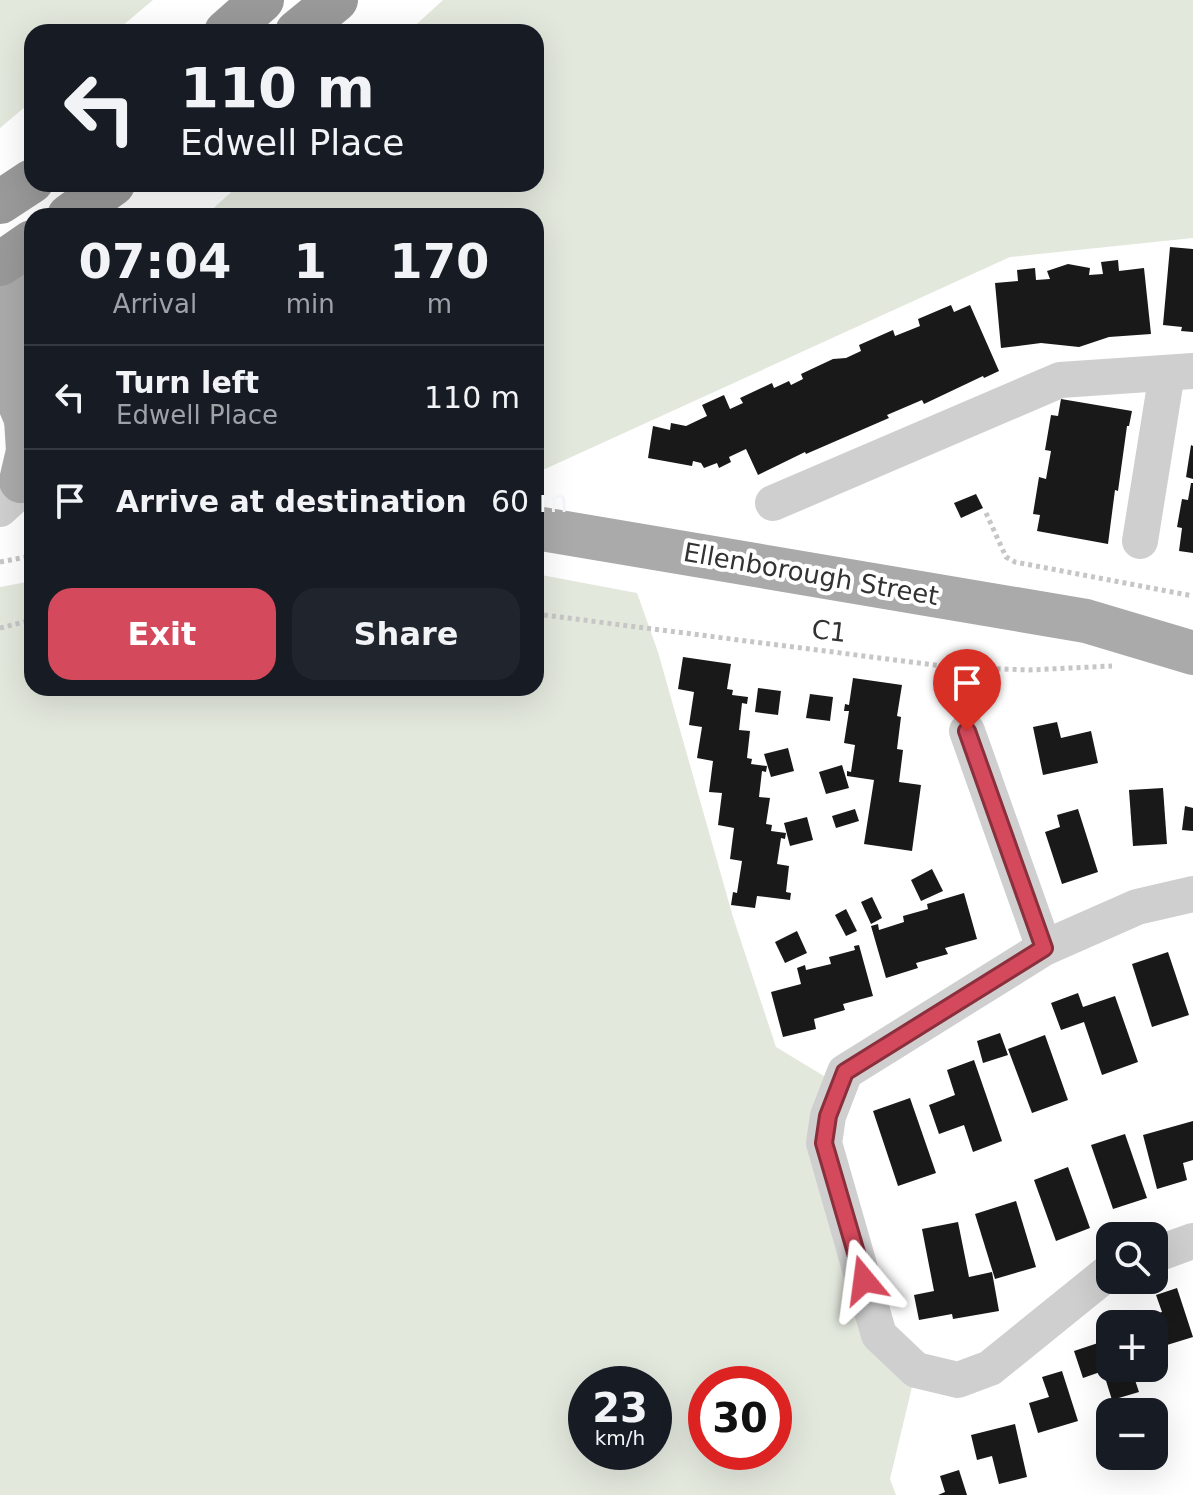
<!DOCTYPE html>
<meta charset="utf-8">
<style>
:root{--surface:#171b24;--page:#20242c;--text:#f1f3f6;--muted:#9ea1a6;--line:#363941;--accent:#d5495c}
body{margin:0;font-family:"DejaVu Sans",sans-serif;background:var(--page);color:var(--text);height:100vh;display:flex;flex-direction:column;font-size:30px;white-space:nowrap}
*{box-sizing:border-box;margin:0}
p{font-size:26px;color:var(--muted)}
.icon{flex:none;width:44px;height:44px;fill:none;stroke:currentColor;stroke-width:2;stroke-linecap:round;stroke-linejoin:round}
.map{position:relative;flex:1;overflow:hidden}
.drawer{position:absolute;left:24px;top:208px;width:520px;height:488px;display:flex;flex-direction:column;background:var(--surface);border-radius:24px;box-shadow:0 8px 32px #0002}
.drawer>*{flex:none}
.top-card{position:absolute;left:24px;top:24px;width:520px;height:168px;border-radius:24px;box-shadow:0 8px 32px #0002;background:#171b24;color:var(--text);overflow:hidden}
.fabs{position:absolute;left:1096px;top:1222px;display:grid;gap:16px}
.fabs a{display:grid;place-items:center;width:72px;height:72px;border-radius:16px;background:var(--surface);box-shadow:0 8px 32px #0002;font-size:40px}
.speed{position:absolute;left:568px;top:1366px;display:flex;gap:16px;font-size:40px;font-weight:700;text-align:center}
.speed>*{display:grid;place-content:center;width:104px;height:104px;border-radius:50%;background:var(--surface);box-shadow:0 8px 32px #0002;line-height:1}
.speed small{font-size:20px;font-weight:400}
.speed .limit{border:12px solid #d22;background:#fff;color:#111}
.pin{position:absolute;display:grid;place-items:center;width:68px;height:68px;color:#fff;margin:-82px -34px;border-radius:50% 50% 50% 0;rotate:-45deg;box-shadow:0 0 8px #0007}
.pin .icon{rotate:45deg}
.me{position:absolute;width:88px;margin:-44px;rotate:344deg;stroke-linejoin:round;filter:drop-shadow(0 0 6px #0008)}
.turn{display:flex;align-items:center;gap:28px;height:168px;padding:0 24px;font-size:36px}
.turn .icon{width:104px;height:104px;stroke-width:2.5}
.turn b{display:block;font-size:56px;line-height:68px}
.eta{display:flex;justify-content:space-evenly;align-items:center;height:136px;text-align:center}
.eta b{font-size:48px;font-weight:700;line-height:56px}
.button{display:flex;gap:16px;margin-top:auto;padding:16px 24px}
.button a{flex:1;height:92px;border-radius:24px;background:var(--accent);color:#fff;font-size:32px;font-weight:700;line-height:92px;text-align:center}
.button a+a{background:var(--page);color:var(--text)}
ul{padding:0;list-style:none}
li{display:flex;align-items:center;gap:24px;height:104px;padding:0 24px;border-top:2px solid var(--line)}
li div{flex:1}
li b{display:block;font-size:30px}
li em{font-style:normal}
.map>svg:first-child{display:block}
.green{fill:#e3e8dd;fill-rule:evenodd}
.building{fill:#191919}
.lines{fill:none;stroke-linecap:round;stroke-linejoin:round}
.path{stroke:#c6c6c6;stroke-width:5;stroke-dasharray:4 4;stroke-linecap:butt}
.minor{stroke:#cfcfcf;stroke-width:36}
.major{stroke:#aaa;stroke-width:44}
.highway{stroke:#999;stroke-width:44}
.route-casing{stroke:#8a2f3c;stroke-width:20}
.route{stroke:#d5495c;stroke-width:14}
.labels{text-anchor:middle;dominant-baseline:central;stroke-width:8;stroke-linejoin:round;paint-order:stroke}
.street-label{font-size:26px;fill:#323232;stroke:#fff}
</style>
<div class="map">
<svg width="1193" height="1495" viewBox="0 0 1193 1495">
<rect width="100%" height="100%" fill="#fff"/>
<g class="green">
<polygon points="0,0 153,0 115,32 32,32 32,101 0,128"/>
<polygon points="443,0 1193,0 1193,238 1010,257 545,469 536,467 536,216 205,216 240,184 536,184 536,32 408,32"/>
<path d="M536,574L637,593L658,652L733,917L776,1047L829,1079L879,1335L916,1370L890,1479L896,1495H0V587L32,581V688H536ZM586,1384H654V1452H586ZM706,1384H774V1452H706Z"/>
</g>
<g class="building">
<polygon points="1170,247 1193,249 1193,332 1181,331 1182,327 1163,325"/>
<polygon points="1118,260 1119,271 1144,268 1151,334 1109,337 1079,347 1041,343 1001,348 995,283 1018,281 1017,270 1035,268 1036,280 1050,279 1047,271 1068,264 1090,268 1089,275 1103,274 1101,262"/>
<polygon points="951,305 954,312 970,305 999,371 984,378 983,376 924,404 922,400 887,415 889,418 806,454 805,452 758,475 746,449 729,457 731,462 719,468 717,463 704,468 701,463 693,461 692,466 648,458 653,426 670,430 671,423 686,426 707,416 702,405 724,395 730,409 743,403 740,398 772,383 774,388 789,381 791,385 803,379 801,374 833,359 846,358 861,351 859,345 893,330 895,336 920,326 918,319"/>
<polygon points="1061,399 1132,411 1129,426 1127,426 1118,491 1115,490 1108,544 1037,531 1040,515 1033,514 1039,477 1046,479 1051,451 1045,450 1051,415 1058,416"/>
<polygon points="1191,445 1193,446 1193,479 1186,477"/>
<polygon points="1191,483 1193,483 1193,553 1179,551 1182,528 1177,527 1182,499 1188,500"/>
<polygon points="976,494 983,508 961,518 954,503"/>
<polygon points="683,657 731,664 727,689 733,690 732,695 748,697 747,704 742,703 739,730 750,731 747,758 752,759 751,764 767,766 766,772 762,771 759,797 770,798 766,824 772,825 771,831 786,833 785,839 781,838 777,864 789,866 786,892 791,893 790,900 757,896 755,908 731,905 733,892 737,893 742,861 730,859 734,828 718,825 722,793 709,792 713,761 697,758 702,727 689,725 694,692 678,689"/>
<polygon points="853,678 902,685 897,716 901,717 897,749 903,750 899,782 921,785 912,851 864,844 874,780 847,776 847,771 851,772 855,745 844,743 849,711 844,711 845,704 849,705"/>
<polygon points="758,688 781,691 778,715 755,712"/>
<polygon points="810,694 833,697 830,721 806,718"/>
<polygon points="1057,722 1061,738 1091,731 1098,763 1043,775 1033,727"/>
<polygon points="788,748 794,771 771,777 764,754"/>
<polygon points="842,765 849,788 826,794 819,772"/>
<polygon points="1163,788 1167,844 1133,846 1129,790"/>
<polygon points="1185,806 1193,808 1193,831 1182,830"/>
<polygon points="855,809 859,821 836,828 832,816"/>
<polygon points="1078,809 1098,872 1062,884 1045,832 1060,827 1057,815"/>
<polygon points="807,817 813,840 790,846 784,823"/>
<polygon points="932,869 943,891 921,901 911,880"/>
<polygon points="964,893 977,939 945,948 948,954 916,963 918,968 886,978 871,926 878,924 879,930 904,922 903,916 928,909 927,904"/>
<polygon points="872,897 882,918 871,924 861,902"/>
<polygon points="846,909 857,931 846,936 835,915"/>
<polygon points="797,931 807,953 785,963 775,942"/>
<polygon points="859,945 873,996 843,1004 845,1010 814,1019 816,1029 783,1037 771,992 801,984 797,968 805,965 806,970 831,964 829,957 855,950 854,946"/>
<polygon points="1168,952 1189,1015 1152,1027 1132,964"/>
<polygon points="1078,993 1083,1007 1115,996 1138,1062 1102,1075 1084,1022 1061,1030 1051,1003"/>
<polygon points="1000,1033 1008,1055 983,1063 977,1041"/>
<polygon points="1045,1035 1068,1100 1032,1113 1008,1049"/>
<polygon points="974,1060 1002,1141 973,1152 964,1125 939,1134 929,1105 955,1095 947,1070"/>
<polygon points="910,1098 936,1173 898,1186 873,1111"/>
<polygon points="1193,1121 1193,1160 1183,1163 1187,1180 1157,1189 1143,1135"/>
<polygon points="1125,1134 1147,1198 1113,1209 1091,1145"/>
<polygon points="1068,1167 1090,1228 1056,1241 1034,1180"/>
<polygon points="1016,1201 1036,1267 995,1279 975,1214"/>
<polygon points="958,1222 969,1277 992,1272 999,1311 953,1319 952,1314 919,1320 914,1295 934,1291 922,1229"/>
<polygon points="1177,1288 1193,1337 1154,1349 1154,1324 1142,1324 1141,1319 1162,1312 1156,1295"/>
<polygon points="1110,1339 1110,1368 1131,1368 1139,1392 1112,1400 1103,1371 1083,1378 1074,1351"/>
<polygon points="1062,1371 1078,1421 1038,1433 1029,1403 1049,1397 1042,1377"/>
<polygon points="1015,1424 1027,1477 999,1484 992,1456 977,1460 971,1435"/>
<polygon points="959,1470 967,1495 938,1495 945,1492 940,1476"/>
</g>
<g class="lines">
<g class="path">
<polyline points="986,513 1006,557 1015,562 1193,596"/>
<polyline points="0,562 32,556"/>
<polyline points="536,614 950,667 1029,670 1112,666"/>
<polyline points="0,628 32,620"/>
<polyline points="972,703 977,668"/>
</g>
<g class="minor">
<polyline points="773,503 1060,380 1193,371"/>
<polyline points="0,509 13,497 21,481"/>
<polyline points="1140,541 1167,373"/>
<polyline points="967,731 1044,948"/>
<polyline points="1154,1255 1193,1241"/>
<polyline points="1110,1271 990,1368 958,1380 916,1370 879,1335 824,1143 828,1116 845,1072 1044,948 1137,907 1193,894"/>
</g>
<g class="major">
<polyline points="0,357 26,419 32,428"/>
<path d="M5,369C0,331 12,301 32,270"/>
<polyline points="21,481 28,451 26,419"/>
<polyline points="536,528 1086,621 1193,653"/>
</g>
<g class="highway">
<polyline points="226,32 262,0"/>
<polyline points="297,32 336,0"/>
<polyline points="0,202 32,181"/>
<polyline points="69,216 113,184"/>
<polyline points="0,264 32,242"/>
</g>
</g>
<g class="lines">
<defs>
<polyline id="route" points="864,1280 824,1143 828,1116 845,1072 1044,948 967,731"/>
</defs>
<use href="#route" class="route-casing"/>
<use href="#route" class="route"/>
</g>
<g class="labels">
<g class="street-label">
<text transform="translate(811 574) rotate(10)">Ellenborough Street</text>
<text transform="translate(829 631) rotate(7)">C1</text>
</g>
</g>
</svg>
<div class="fabs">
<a><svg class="icon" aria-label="search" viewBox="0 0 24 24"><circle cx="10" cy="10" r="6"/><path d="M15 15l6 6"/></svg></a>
<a>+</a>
<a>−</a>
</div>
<div class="speed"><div>23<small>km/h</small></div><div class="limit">30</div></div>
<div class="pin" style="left:967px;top:731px;background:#d93025"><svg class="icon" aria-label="arrive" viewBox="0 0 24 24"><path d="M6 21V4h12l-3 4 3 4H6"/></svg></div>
<svg class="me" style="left:864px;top:1280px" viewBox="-20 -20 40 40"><path d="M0-17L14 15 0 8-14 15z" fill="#d5495c" stroke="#fff" stroke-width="4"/></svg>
<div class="top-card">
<div class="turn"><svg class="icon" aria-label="left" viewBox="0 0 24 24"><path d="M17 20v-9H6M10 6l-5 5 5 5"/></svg><div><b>110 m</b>Edwell Place</div></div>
</div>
<section class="drawer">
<div class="eta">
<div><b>07:04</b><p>Arrival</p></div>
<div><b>1</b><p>min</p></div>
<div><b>170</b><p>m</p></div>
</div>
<ul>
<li><svg class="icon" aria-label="left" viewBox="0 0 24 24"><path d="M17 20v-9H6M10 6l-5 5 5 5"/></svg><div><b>Turn left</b><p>Edwell Place</p></div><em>110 m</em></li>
<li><svg class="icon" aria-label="arrive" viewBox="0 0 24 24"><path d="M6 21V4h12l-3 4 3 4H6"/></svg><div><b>Arrive at destination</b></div><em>60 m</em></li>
</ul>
<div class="button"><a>Exit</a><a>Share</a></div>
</section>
</div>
